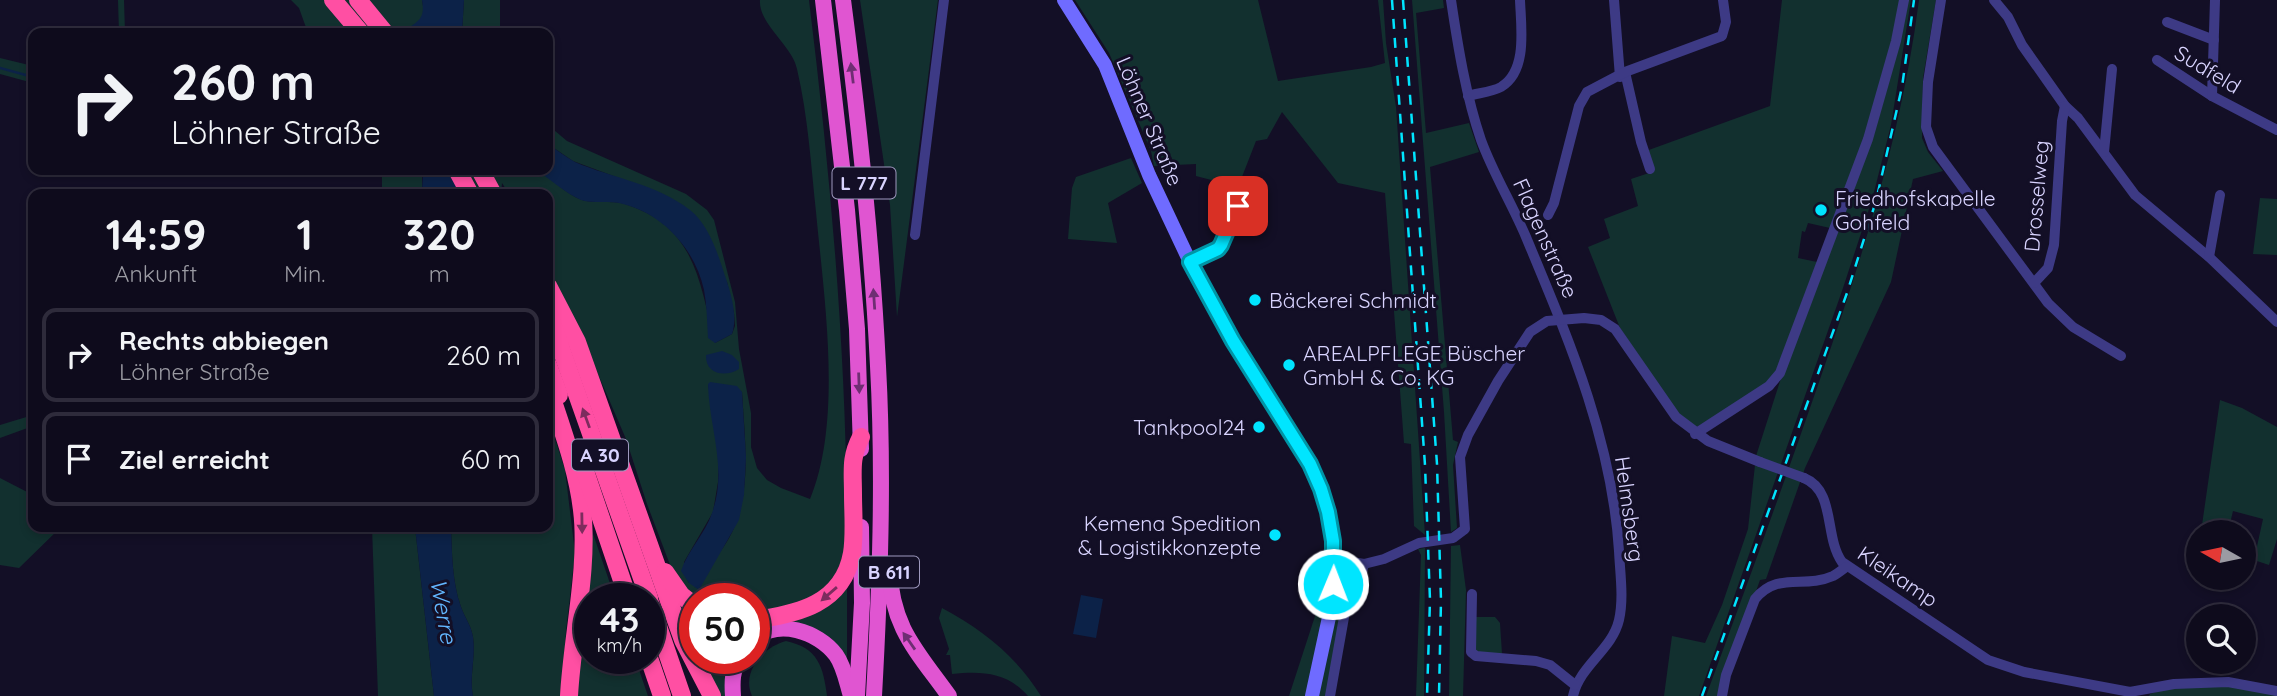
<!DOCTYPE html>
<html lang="de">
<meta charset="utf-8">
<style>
:root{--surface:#0e0b1c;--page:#1c1929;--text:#f1f3f6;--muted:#9b9ba3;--line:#2e2b3b}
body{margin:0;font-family:Quicksand,sans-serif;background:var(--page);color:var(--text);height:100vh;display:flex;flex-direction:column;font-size:26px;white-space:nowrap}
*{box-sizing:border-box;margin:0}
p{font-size:23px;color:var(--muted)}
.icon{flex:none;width:38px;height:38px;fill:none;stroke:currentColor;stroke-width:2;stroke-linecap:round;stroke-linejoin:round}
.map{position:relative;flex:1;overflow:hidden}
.drawer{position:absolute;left:28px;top:189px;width:525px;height:343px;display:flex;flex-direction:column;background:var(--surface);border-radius:14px;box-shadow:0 4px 10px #0003,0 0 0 2px var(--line)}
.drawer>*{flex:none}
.banner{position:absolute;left:28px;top:28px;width:525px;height:147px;border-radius:14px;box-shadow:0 4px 10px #0003,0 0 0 2px var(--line);background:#0e0b1c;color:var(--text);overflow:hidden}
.needle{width:46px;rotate:279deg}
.fabs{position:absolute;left:2186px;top:520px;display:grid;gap:14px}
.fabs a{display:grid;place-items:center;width:70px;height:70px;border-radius:50%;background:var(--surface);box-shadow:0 4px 10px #0003,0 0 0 2px var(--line);font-size:35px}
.speed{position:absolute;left:574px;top:583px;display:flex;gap:14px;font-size:35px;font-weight:700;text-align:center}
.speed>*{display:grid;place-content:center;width:91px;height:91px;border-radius:50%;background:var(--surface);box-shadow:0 4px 10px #0003,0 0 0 2px var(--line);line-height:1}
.speed small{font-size:18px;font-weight:400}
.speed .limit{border:10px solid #d22;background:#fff;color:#111}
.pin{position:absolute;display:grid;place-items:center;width:60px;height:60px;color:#fff;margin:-30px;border-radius:14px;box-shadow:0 4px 10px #0006}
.me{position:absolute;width:77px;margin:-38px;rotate:1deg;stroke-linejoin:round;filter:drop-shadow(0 0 5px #0008)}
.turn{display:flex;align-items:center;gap:24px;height:147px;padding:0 28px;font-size:32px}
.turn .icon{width:91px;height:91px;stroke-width:2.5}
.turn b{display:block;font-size:49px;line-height:60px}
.eta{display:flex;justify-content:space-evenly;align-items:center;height:119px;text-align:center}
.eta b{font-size:42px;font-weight:800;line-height:49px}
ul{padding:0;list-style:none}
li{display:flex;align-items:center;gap:21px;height:94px;margin:0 14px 10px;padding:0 14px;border:4px solid var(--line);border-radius:14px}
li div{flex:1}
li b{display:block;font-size:26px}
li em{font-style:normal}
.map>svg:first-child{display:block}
.green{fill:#12302f;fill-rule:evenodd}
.water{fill:#0c2248}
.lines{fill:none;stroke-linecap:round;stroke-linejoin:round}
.stream{stroke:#0c2248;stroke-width:2.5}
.minor{stroke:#3d3a85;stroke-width:10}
.secondary{stroke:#6f6bff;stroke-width:14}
.trunk{stroke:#e055d1;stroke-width:16}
.motorway{stroke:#ff4fa3;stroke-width:18}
.rail{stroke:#00e5ff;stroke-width:2.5;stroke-dasharray:10 9;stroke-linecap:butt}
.minor-bridge{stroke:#3d3a85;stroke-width:10}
.oneway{fill:#6f2e73}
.oneway2{fill:#7d2c5e}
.route-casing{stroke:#0095a6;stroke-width:18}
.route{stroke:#00e5ff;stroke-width:12}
.poi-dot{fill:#00e5ff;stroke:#130f26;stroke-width:2.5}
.labels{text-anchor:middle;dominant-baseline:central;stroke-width:6;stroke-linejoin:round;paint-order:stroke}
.shield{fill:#130f26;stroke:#9e99be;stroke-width:2}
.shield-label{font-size:19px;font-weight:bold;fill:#d9d4ff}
.street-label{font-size:21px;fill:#d9d4ff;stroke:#130f26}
.poi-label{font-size:21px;fill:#d9d4ff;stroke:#130f26;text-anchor:start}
.water-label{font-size:23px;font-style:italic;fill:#62b6ff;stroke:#130f26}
</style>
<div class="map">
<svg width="2277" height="696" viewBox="0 0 2277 696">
<rect width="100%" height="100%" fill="#130f26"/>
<g class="green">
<polygon points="118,0 124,0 125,33 119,33"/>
<polygon points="291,0 422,0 424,12 420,21 404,33 308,33 299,8"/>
<polygon points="464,0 500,0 500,33 462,33"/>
<path d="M760,0H809C831,179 847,359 847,539C836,598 808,604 754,613V598H698L675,578L647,504L626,439L579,330L548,272V194H509L502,183L501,194H462L463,170C479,170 527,166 538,171C553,178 566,195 582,200C596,204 611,200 625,204C696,227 699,281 715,343L732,334L735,326L734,313L727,282L643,187L573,161L548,144V125L567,141L686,194L707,210L714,220L735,302L739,349L751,413V447L757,468L767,480L781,488L810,499C843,419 824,298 816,212C811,165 808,116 797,69C792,45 758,24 760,0ZM708,384L742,392C745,446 755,506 720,552C711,563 699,573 689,583L685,576L684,562L713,512L718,482L719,452Z"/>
<polygon points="860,0 938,0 897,317 890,205"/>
<polygon points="1075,0 1258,0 1278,81 1371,67 1385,63 1378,0 1383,0 1386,43 1396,107 1425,535 1414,526 1411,444 1404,443 1385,193 1338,183 1282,112 1267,139 1256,141 1238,187 1196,176 1196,164 1154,166 1151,151 1109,53"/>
<polygon points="1412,0 1443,0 1444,8 1416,13 1426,133 1469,123 1479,152 1430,167 1453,440 1458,442 1453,465 1457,528 1451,532 1444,412"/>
<polygon points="1782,0 1900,0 1893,41 1866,139 1830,228 1808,223 1805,232 1802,231 1798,258 1817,262 1776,371 1770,383 1695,428 1678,414 1620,328 1588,247 1610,238 1604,219 1638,206 1631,179 1652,172 1646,151 1770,106"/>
<polygon points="1907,0 1911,0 1891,125 1872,200 1842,291 1699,696 1664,696 1672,636 1705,643 1722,605 1748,529 1756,456 1782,375 1848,197"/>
<path d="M1919,0H1936L1923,78L1922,138L1928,152L1943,171L1913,179L1891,282L1805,468L1766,579L1760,580L1719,696H1706C1744,593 1782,489 1818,385C1862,259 1902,133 1919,0Z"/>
<polygon points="0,58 33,66 33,83 0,74"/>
<polygon points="1131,158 1142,183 1108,203 1117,243 1068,239 1072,188 1076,177"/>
<rect x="382" y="170" width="40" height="24"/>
<polygon points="2260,198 2277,199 2277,255 2253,254"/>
<polygon points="2220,400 2242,408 2277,427 2277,539 2269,565 2254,560 2263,519 2233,511 2228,532 2201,532"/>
<polygon points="33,415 33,426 0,438 0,425"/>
<path d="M548,417L565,470L575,553L566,631L562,696H473C469,676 476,657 473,637C471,625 465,618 461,607C452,582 452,553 451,527H548Z"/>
<polygon points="0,478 33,495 33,527 61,527 19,568 0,565"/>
<polygon points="589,522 615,598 590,598 590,658 635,658 648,696 574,696"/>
<polygon points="372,527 415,527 434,696 378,696"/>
<polygon points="1460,545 1466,590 1463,696 1449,696 1451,546"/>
<polygon points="1425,548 1424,696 1416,696 1421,555 1418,549"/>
<polygon points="1324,566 1354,566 1359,571 1344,599 1327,696 1289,696 1317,610 1318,578"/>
<polygon points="847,579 847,661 831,638 810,627 754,634 754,622 778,621"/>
<polygon points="675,595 695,610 695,656"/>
<path d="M942,608C983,630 1016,656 1041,696H1028C1007,672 982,671 952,674L950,655H946L949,649L939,618Z"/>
<polygon points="1473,617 1495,617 1500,623 1502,654 1478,652 1474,647"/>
<path d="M786,641C818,648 823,666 827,696H752C741,672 763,647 786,641Z"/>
<polygon points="696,658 734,658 729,696 717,696"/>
<polygon points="2227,684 2277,694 2277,696 2149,696 2150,694 2175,685"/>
</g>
<g class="water">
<path d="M422,0H464L462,33H404C415,20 426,23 422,0Z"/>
<path d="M548,144C557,150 566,157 575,162C612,178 657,184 690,210C709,225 718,254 725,276C731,293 738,317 732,334L715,343L708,338C707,322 707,306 704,290C695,249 663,214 623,204C610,200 593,204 581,200C565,193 550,179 536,170H548Z"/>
<polygon points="423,170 465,170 464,194 422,194"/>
<path d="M722,351L732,355L739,362V369C725,378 705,374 706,355Z"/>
<path d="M710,382L737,386L742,392L746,457L744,495L739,520L699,590L689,583L681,571C688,550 705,534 712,513C728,469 709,428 708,384Z"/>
<path d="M415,527H451C452,553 452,582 461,607C465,618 471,625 473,637C476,657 469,676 473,696H434Z"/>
<polygon points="1081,595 1103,599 1096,638 1073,634"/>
</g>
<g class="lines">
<polyline class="stream" points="0,68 33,77"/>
<g class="minor">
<path d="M1451,0C1458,47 1466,96 1481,140C1493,173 1512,204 1526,237C1568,338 1612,439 1619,551C1620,573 1624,598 1619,620C1612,650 1580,665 1573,696"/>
<polyline points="1614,0 1620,77"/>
<polyline points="1941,0 1928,82 1926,127 1933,147 2048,303 2073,327 2121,356"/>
<polyline points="1994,0 2008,17 2022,45 2065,106 2078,118 2135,195 2209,257 2277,322"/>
<polyline points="2167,22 2214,40"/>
<polyline points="2157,60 2212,96 2277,130"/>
<polyline points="1625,72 1641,142 1650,169"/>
<path d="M1468,96C1478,93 1492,92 1501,87C1528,71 1521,27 1520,0"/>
<polyline points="2212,96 2215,0"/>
<polyline points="2104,152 2112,69"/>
<polyline points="1548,215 1554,203 1579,106 1587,92 1625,72 1722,36 1726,22 1723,0"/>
<polyline points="915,235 944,0"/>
<polyline points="2209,257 2220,195"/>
<polyline points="1190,262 1221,245 1238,206"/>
<polyline points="2034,283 2048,268 2054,245 2062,121 2065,106"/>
<polyline points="1695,434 1769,386 1780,373 1868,139 1896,41 1904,0"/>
<path d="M1804,478C1836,491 1824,537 1842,562L1988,660L2024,672L2130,692L2174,684L2228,682L2277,691"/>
<polyline points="1334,559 1364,564 1384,559 1419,543 1453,538 1465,529 1460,457 1468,435 1498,381 1530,332 1547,321 1584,318 1601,320 1615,329 1676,417 1708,441 1760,462"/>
<polyline points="1472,594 1471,652 1476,656 1536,661 1550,665 1575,685"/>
<polyline points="1330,696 1346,606 1361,576 1364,564"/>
<path d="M1722,696L1726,675L1755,599C1778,571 1804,589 1833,576C1837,574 1842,570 1846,567"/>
</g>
<polyline class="secondary" points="1064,0 1105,65 1149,175 1190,262 1233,341 1310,464 1321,489 1328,512 1334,559 1331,608 1312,696"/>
<g class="trunk">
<polyline points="823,0 847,210 857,329 861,449"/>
<path d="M843,0C859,122 872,243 878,366C884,475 880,587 874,696"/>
<path d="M889,568C892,628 916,650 949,696"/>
<path d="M754,640C777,618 818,631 836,655C844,666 847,683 851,696"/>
<path d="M733,696C732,682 732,670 740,658"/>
<polyline points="857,696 862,603 861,527"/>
</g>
<g class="motorway">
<polyline points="333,0 361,33"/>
<polyline points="358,0 385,33"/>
<polyline points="457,170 470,194"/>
<polyline points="480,170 493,194"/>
<polyline points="548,286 577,342 683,640 712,696"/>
<polyline points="548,312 649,598"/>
<polyline points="548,365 559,395"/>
<path d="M548,386C561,427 577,467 582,510C589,566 572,638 569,696"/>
<polyline points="584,468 628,598"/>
<polyline points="665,572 681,595 695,606"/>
<polyline points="649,600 682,696"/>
<path d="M754,620C798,614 843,604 852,553C855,534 853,513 853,494C853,471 850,458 861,437"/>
<polyline points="649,658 662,696"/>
</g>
<g class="rail">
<polyline points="1392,0 1425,465 1430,600 1427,696"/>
<polyline points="1403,0 1437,464 1441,600 1439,696"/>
<polyline points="1702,696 1847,293 1876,201 1902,87 1914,0"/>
</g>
<polyline class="minor-bridge" points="1760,462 1804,478"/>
</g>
<defs><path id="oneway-solid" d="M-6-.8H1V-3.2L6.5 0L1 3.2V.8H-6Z" transform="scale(1.75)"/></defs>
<g class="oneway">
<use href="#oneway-solid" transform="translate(852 73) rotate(-97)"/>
<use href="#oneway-solid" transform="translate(874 299) rotate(-94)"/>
<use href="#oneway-solid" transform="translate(859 383) rotate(88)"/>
<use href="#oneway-solid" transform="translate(909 641) rotate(-125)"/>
</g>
<g class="oneway2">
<use href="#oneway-solid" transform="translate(586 418) rotate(-110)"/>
<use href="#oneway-solid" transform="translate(582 523) rotate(89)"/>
<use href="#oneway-solid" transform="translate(829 594) rotate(139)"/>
</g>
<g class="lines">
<defs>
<polyline id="route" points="1238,206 1221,245 1218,249 1190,262 1233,341 1310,464 1321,489 1328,512 1333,541 1333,584"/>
</defs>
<use href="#route" class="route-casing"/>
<use href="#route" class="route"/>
</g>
<g class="poi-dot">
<circle cx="1821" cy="210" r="7"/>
<circle cx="1255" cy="300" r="7"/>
<circle cx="1289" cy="365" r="7"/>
<circle cx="1259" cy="427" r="7"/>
<circle cx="1275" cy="535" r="7"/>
</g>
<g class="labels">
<g class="shield">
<rect x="832.5" y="167.5" width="63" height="31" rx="5"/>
<rect x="572" y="439.5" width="56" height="31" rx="5"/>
<rect x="859" y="556.5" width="60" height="31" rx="5"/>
</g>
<g class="shield-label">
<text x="864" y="183">L 777</text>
<text x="600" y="455">A 30</text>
<text x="889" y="572">B 611</text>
</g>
<g class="street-label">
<text transform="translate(2208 69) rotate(31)">Sudfeld</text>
<text transform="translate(1150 121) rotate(67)">Löhner Straße</text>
<text transform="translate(2036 196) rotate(-85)">Drosselweg</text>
<text transform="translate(1546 238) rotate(66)">Flagenstraße</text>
<text transform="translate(1630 509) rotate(82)">Helmsberg</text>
<text transform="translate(1898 576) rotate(34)">Kleikamp</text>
</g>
<g class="poi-label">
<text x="1835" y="198">Friedhofskapelle<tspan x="1835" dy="24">Gohfeld</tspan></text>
<text x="1269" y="300">Bäckerei Schmidt</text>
<text x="1303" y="353">AREALPFLEGE Büscher<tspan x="1303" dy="24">GmbH &amp; Co. KG</tspan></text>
<text x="1245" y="427" text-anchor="end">Tankpool24</text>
<text x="1261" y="523" text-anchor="end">Kemena Spedition<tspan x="1261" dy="24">&amp; Logistikkonzepte</tspan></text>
</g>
<g class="water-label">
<text transform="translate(444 611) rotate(80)">Werre</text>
</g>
</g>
</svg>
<div class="fabs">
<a><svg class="needle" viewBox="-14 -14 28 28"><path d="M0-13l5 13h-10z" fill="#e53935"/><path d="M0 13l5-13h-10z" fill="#9b9ba3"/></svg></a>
<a><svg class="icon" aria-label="search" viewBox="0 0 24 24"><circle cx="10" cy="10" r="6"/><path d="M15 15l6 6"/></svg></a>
</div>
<div class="speed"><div>43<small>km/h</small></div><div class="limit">50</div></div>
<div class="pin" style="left:1238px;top:206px;background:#d93025"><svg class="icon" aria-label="arrive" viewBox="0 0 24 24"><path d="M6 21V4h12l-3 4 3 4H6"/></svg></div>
<svg class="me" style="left:1333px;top:584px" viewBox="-20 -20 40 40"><circle r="17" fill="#00e5ff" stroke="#fff" stroke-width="3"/><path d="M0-11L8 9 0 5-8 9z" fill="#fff"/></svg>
<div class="banner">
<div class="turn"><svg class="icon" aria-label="right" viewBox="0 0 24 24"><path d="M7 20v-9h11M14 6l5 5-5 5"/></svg><div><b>260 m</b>Löhner Straße</div></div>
</div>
<section class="drawer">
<div class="eta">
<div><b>14:59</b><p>Ankunft</p></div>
<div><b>1</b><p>Min.</p></div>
<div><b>320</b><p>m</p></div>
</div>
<ul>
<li><svg class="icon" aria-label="right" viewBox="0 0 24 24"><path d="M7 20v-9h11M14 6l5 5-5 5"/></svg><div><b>Rechts abbiegen</b><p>Löhner Straße</p></div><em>260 m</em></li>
<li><svg class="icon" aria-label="arrive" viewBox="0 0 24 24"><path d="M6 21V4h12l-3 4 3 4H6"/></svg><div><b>Ziel erreicht</b></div><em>60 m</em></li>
</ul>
</section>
</div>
